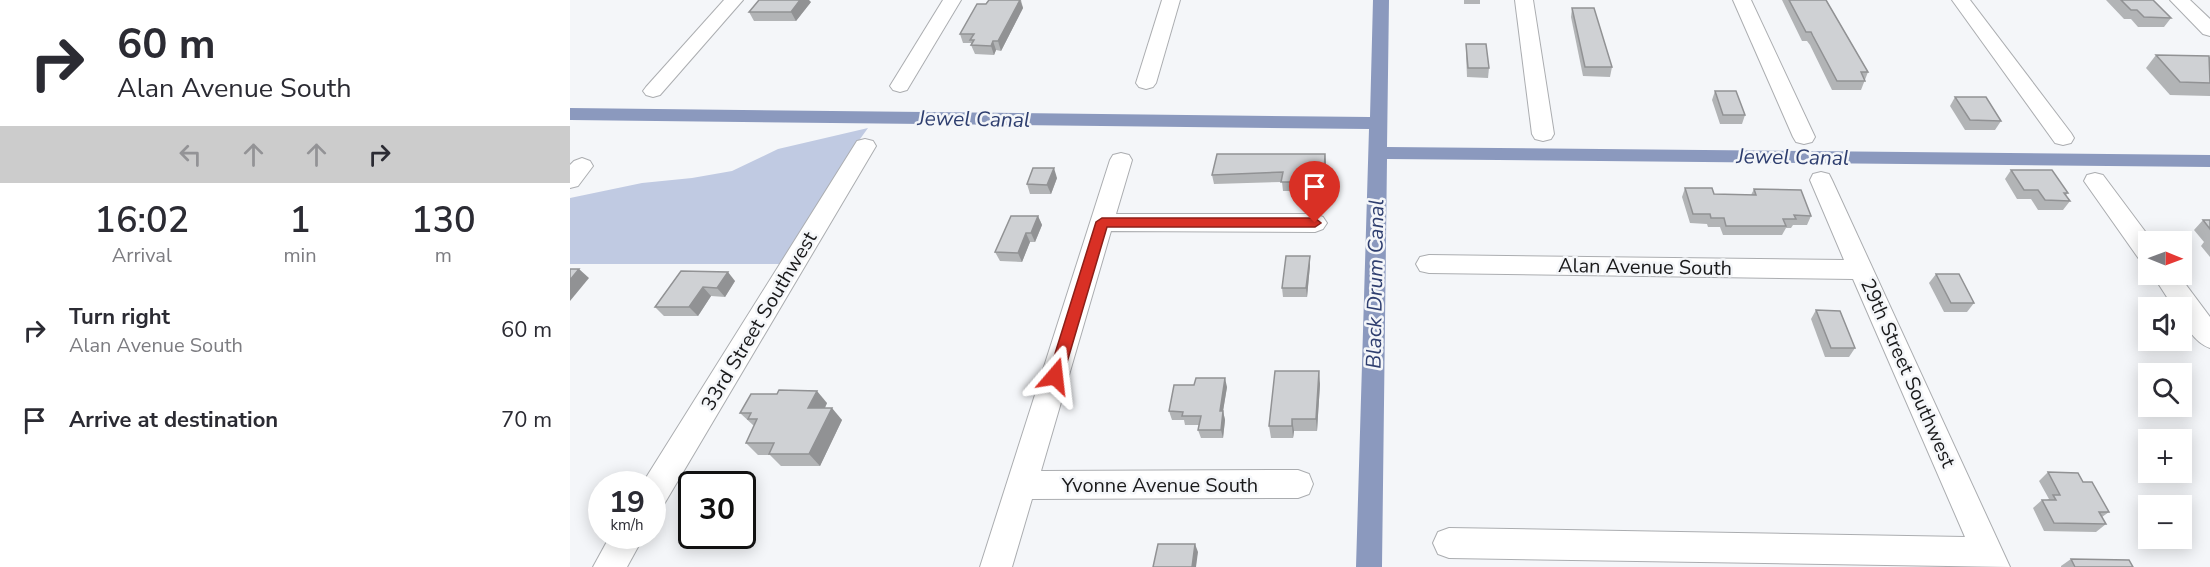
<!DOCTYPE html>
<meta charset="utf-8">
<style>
:root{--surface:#fff;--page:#f2f2f3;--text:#2b2b33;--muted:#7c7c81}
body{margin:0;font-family:"Nunito Sans",sans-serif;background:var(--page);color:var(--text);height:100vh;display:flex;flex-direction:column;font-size:22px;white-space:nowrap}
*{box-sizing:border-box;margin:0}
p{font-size:20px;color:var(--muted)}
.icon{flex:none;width:33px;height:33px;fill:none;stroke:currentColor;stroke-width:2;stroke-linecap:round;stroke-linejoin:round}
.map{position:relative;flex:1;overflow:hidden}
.drawer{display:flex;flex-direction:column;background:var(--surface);width:570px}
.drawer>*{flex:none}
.hud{background:#fff;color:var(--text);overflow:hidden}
.needle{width:39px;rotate:91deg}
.fabs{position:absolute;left:1568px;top:231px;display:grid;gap:12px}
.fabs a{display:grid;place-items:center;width:54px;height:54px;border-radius:0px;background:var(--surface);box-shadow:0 3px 15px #0003;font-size:30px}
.speed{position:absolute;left:18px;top:471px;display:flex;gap:12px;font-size:30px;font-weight:700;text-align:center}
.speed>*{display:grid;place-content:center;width:78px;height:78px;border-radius:50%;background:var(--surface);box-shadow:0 3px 15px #0003;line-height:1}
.speed small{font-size:15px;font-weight:400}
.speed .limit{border:3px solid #111;border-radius:9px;background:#fff;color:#111}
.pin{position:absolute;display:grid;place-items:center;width:51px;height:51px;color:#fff;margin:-62px -26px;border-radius:50% 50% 50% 0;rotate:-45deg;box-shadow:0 0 6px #0007}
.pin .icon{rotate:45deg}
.me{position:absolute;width:66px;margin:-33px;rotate:17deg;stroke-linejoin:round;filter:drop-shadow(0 0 4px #0008)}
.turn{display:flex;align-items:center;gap:21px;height:126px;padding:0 18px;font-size:27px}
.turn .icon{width:78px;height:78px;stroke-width:2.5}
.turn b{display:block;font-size:42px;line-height:51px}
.lanes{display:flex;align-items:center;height:57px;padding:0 18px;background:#0003;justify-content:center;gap:30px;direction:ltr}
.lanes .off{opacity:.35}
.eta{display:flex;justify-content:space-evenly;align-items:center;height:102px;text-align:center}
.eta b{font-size:36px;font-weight:600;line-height:42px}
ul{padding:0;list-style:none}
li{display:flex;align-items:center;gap:18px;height:90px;padding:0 18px}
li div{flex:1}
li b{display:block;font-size:22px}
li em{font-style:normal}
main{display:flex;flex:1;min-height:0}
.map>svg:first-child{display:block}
.green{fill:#c0cae2}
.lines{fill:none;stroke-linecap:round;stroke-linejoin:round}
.canal{fill:#8b99be;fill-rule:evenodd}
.minor-casing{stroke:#abadb0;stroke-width:2}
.minor{fill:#fff;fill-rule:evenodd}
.wall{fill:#b2b4b6}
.shaded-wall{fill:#919294}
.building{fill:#cfd1d4;stroke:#919294;stroke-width:1.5}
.route{fill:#d93025;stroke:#8d1f18;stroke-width:1.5}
.labels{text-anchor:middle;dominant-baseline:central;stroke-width:5;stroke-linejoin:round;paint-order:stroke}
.street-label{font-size:20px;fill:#19191a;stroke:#f4f6f9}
.water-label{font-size:21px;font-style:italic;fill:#2e3e6f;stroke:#f4f6f9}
</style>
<main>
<section class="drawer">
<div class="hud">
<div class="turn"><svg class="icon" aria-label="right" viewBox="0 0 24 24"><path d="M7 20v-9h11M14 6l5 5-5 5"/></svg><div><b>60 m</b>Alan Avenue South</div></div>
<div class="lanes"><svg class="icon off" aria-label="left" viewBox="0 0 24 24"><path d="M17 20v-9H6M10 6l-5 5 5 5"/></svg><svg class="icon off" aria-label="ahead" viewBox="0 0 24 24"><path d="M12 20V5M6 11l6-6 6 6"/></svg><svg class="icon off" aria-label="ahead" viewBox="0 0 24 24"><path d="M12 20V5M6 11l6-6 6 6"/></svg><svg class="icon" aria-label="right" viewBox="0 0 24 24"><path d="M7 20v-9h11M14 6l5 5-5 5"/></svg></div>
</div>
<div class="eta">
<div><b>16:02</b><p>Arrival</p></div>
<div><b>1</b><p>min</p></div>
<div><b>130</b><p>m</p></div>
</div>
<ul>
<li><svg class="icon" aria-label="right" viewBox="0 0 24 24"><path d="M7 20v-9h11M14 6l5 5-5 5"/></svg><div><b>Turn right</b><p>Alan Avenue South</p></div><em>60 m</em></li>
<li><svg class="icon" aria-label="arrive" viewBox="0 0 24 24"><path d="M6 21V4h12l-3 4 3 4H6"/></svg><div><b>Arrive at destination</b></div><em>70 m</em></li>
</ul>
</section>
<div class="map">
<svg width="1640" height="567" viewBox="0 0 1640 567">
<rect width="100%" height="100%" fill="#f4f6f9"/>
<polygon class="green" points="298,128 272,164 259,204 211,264 0,264 0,198 72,183 122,178 162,171 208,149"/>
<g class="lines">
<polygon class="canal" points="803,0 819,0 817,147 1640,155 1640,167 817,159 812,567 786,567 799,129 0,120 0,108 800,117"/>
<defs>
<g id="minor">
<polygon points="154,0 173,0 90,95 83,97 76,95 73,91 76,87"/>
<polygon points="373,0 391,0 337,90 330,92 323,90 320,86"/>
<polygon points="592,0 610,0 586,83 583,87 576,89 569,87 566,83"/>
<polygon points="945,0 963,0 984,134 981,139 973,141 965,139 962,134"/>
<polygon points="1163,0 1181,0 1245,137 1242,142 1234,144 1226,142 1223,137"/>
<polygon points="1382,0 1400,0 1501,133 1504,138 1501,143 1493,145 1485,143"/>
<polygon points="1600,0 1620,0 1640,19 1640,36 1633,34"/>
<polygon points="295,139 303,141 306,146 93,506 82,510 82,484 72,484 287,141"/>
<polygon points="551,153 559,155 562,160 546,214 745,214 753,217 757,223 753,229 745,232 541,231 471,471 728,470 739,474 743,484 739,494 728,498 462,499 442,567 410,567 540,160 543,155"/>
<polygon points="12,158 20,161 23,166 8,186 0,188 0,165 4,161"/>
<polygon points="1251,172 1259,174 1262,180 1440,567 879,558 868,554 863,543 868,532 879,528 1395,537 1283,279 859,273 850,271 846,264 850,257 859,255 1274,260 1240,180 1243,174"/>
<polygon points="1525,173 1533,175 1583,242 1578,242 1578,262 1569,259 1514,181 1517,175"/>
<path d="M1582,274H1608L1640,317V348C1625,343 1611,323 1611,308H1604Z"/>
<polygon points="40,536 74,536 57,567 23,567"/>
</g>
</defs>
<use href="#minor" class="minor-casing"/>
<use href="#minor" class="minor"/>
</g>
<g class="wall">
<polygon points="419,0 451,0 453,8 431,51 426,50 424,55 405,54 401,45 401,43 393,43 390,34 416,4"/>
<rect x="894" y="0" width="16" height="4"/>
<polygon points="1212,0 1256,0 1298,72 1291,90 1262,90 1240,45 1237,41 1232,41"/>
<polygon points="1536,0 1583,0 1601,18 1594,27 1568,27 1561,19 1554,19"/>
<polygon points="241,2 226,21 184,21 179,12"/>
<polygon points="1002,8 1042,67 1040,77 1013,76 1001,17"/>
<polygon points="896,44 919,68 918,78 897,77 896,53"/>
<polygon points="1586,55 1640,57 1640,96 1600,95 1576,68"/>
<polygon points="1145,91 1175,115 1172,124 1150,124 1142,100"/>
<polygon points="1385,97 1431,121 1425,130 1395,130 1380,106"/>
<polygon points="755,154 756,163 754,184 732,184 731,191 713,191 712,182 644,184 642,175"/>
<polygon points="1441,170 1498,193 1496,195 1500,201 1493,210 1468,210 1461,199 1447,199 1435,179"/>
<polygon points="487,178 481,194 460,194 457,184"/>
<polygon points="1115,188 1144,194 1181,195 1184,189 1241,216 1237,225 1223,225 1221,228 1216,228 1212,235 1153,235 1150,227 1138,227 1137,224 1120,223 1112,197"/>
<polygon points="468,216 472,225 465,242 460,242 452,262 430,261 425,252"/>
<polygon points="1633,220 1640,220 1640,257 1631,246 1634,242 1624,230"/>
<polygon points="740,256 740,265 737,297 713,297 712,288"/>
<polygon points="111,271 165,281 155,297 141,296 128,316 94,316 85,307"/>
<polygon points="1366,274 1404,303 1397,312 1374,312 1359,283"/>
<polygon points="1246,310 1285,348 1279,357 1255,357 1241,319"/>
<polygon points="750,384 747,431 724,431 723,438 701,438 699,426"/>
<polygon points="657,387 653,411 655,420 653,438 631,438 628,430 629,425 615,425 614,420 602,420 599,411"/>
<polygon points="257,403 255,408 272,420 250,466 211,466 200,455 188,455 176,443 184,425 183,425 170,413"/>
<polygon points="1478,472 1513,482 1539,512 1532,517 1536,524 1526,532 1474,531 1463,508 1472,500 1477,500 1479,499 1469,481"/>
<polygon points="1501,559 1563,567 1491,567 1491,566"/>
</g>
<g class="shaded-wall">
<polygon points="230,0 239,0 241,2 226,21 221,12"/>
<polygon points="450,0 453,8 431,51 428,41"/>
<polygon points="423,41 426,50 424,55 421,46"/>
<polygon points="755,154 756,163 754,184 754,175"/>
<polygon points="484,168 487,178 481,194 477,185"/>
<polygon points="468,216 472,225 465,242 461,233"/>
<polygon points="456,233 460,242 452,262 448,253"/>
<polygon points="740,256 740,265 737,297 736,288"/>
<polygon points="9,269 19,278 0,301 0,280"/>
<polygon points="158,272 165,281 155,297 147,288"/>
<polygon points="133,287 141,296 128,316 119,307"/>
<polygon points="749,371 750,384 747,431 746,419"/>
<polygon points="655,378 657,387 653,411 655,420 653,438 651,430 650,411"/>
<polygon points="247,391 257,403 249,420 238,408"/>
<polygon points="262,408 272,420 250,466 239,454"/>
<polygon points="722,419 724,431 723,438 722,426"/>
<polygon points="625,544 628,552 626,567 622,567"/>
</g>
<g class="building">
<polygon points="189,0 230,0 221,12 179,12"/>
<polygon points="419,0 450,0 428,41 423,41 421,46 401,45 404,40 400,40 404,34 390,34 407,4 416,4"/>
<polygon points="1219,0 1256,0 1298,72 1291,72 1295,81 1267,81 1243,36 1241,32 1236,32"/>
<polygon points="1551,0 1583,0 1601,18 1574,17 1567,10 1561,10"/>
<polygon points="1002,8 1024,8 1042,67 1015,67"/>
<polygon points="896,44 916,44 919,68 898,68"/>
<polygon points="1586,55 1639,56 1640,83 1610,82"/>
<polygon points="1145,91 1166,91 1175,115 1153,115"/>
<polygon points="1385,97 1416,97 1431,121 1400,120"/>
<polygon points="647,154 755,154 754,175 731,175 730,182 711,182 713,172 642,175"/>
<polygon points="463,168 484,168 477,185 457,184"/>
<polygon points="1441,170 1482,170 1498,193 1494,193 1500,201 1475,200 1468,190 1454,190"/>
<polygon points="1115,188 1142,188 1144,194 1186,195 1184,189 1231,190 1241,216 1224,215 1226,219 1213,219 1216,226 1156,226 1154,218 1141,218 1140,214 1123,214"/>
<polygon points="441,216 468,216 461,233 456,233 448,253 425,252"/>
<polygon points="1633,220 1640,220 1640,229"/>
<polygon points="716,256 740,256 736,288 712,288"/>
<polygon points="0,269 9,269 0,280"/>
<polygon points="111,271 158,272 147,288 133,287 119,307 85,307"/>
<polygon points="1366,274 1389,274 1404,303 1381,303"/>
<polygon points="1246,310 1270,311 1285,348 1261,348"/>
<polygon points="705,371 749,371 746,419 722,419 722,426 699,426"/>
<polygon points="626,378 655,378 650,411 653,411 651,430 628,430 631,416 612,416 613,412 599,411 604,385 624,385"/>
<polygon points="209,390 247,391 238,408 262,408 239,454 199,454 204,443 176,443 187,419 178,419 181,413 170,413 181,394 207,394"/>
<polygon points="1478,472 1508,473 1513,482 1522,482 1539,512 1529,512 1536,524 1484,523 1472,500 1486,500 1483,495 1490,495"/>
<polygon points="588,544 625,544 622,567 583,567"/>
<polygon points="1501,559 1559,560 1563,567 1505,567"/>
</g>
<polygon class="route" points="532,218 745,218 751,223 745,227 537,227 493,376 491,380 480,380 478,376 526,222"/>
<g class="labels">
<g class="street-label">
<text transform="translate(1075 267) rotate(1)">Alan Avenue South</text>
<text transform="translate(189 321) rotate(-59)">33rd Street Southwest</text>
<text transform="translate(1338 373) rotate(66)">29th Street Southwest</text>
<text x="590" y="485">Yvonne Avenue South</text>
</g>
<g class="water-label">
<text transform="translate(404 119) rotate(1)">Jewel Canal</text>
<text transform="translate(1223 157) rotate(1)">Jewel Canal</text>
<text transform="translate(805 284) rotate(-89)">Black Drum Canal</text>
</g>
</g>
</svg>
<div class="fabs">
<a><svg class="needle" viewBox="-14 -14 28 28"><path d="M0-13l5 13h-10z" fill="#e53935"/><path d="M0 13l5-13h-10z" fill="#7c7c81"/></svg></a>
<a><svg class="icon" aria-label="sound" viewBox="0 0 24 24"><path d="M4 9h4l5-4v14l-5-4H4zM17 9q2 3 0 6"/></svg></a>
<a><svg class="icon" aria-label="search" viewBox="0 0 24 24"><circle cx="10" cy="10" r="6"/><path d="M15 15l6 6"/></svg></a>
<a>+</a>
<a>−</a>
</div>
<div class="speed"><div>19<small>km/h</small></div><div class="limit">30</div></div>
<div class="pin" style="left:745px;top:223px;background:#d93025"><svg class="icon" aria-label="arrive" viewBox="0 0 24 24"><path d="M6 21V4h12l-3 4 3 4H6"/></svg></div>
<svg class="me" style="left:485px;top:376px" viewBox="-20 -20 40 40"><path d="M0-17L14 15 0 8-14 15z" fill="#d93025" stroke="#fff" stroke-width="4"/></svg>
</div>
</main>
